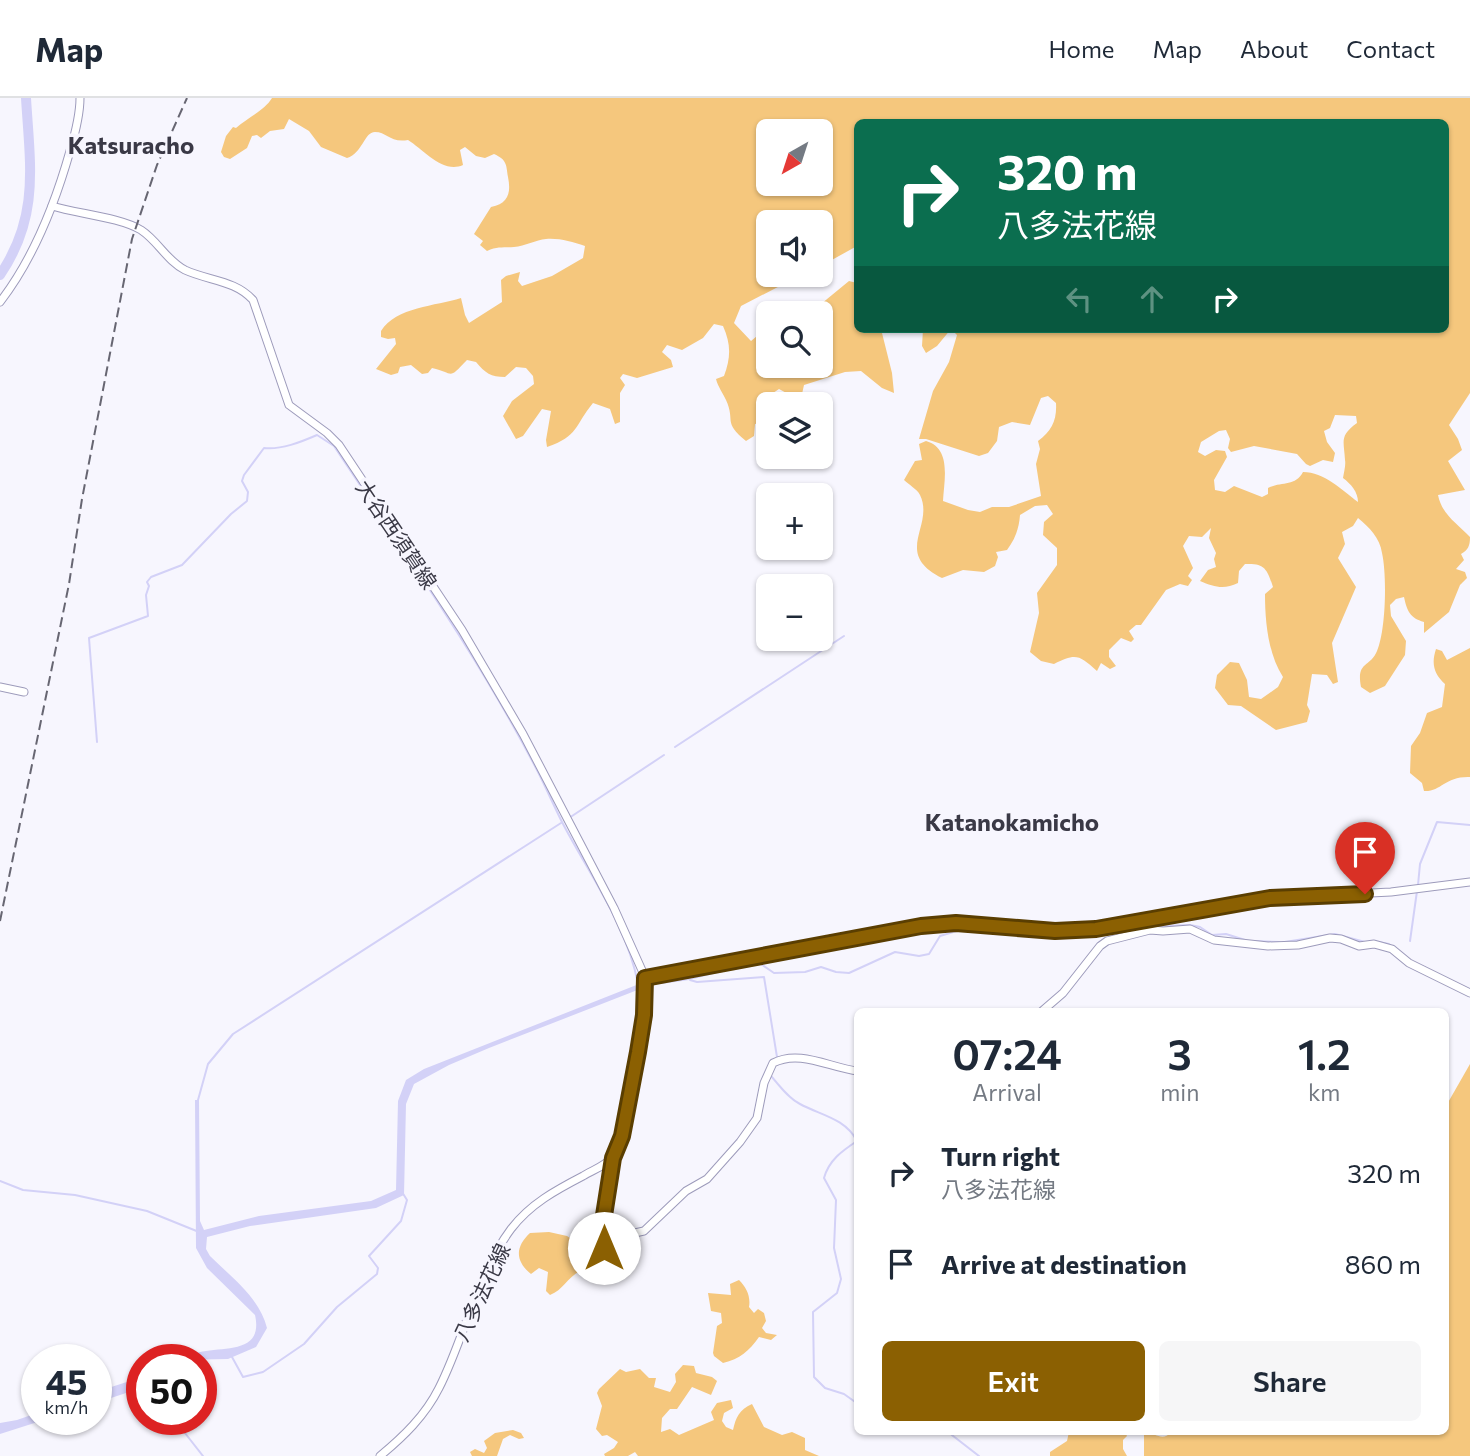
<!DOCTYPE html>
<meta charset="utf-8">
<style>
:root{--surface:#fff;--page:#f6f6f7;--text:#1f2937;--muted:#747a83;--line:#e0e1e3;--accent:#8b6002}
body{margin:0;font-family:Commissioner,"Noto Sans JP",sans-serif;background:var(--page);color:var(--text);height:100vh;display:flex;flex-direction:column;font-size:26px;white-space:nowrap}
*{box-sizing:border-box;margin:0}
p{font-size:23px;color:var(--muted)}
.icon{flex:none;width:38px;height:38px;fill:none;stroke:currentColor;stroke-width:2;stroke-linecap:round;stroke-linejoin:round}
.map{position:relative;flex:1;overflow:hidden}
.side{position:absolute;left:854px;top:910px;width:595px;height:427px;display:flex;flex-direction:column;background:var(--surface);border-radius:10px;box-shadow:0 2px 5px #0004}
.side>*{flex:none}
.banner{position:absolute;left:854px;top:21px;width:595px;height:214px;border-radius:10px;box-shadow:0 2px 5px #0004;background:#0b6e4f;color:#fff;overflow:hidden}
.needle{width:46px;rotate:219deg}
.buttons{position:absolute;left:756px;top:21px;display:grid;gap:14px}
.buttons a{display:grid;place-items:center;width:77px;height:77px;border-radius:10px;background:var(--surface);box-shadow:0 2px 5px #0004;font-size:35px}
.speed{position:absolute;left:21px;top:1246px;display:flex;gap:14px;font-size:35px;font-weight:700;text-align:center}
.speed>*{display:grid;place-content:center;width:91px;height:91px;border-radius:50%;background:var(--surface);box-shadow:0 2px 5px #0004;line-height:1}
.speed small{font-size:18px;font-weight:400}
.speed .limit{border:10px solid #d22;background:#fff;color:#111}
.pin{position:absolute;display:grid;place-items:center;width:60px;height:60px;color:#fff;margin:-72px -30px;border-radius:50% 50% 50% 0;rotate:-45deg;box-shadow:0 0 7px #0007}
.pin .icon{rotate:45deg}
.me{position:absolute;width:77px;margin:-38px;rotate:0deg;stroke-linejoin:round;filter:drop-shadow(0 0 5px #0008)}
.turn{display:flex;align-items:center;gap:24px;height:147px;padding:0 28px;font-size:32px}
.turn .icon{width:91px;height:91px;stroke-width:2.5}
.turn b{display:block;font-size:49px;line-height:60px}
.lanes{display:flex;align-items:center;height:66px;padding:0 28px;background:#0003;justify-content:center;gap:35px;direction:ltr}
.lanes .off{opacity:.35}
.eta{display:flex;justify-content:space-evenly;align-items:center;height:119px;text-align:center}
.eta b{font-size:42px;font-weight:600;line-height:49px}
.action{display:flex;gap:14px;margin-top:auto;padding:14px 28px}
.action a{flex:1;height:80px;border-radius:10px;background:var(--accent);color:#fff;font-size:28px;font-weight:600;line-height:80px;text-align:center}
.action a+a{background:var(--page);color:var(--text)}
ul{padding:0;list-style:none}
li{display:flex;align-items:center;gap:21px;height:91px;padding:0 28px}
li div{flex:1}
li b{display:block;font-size:26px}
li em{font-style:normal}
header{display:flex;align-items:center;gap:42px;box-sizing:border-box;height:98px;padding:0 35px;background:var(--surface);border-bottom:2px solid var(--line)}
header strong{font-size:33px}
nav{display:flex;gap:38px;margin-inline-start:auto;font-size:24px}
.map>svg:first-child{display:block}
.green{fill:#f5c77d;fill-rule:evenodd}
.water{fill:#d3d1f7}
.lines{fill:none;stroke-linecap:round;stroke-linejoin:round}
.stream{stroke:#d3d1f7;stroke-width:2}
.river{stroke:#d3d1f7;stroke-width:10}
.secondary-casing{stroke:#9d9bbb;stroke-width:9}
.secondary{stroke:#fff;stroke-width:7}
.rail{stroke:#676672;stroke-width:2;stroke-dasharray:10 5;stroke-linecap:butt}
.route-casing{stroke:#5a3e01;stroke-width:18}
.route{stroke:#8b6002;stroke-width:12}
.labels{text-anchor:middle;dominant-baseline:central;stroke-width:7;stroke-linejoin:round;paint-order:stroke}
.street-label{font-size:21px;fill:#3a3946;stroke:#f7f6fe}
.quarter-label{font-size:24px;font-weight:bold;fill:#3a3946;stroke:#f7f6fe}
</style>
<header>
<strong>Map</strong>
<nav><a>Home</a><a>Map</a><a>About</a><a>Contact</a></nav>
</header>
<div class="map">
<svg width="1470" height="1358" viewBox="0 0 1470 1358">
<rect width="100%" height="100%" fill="#f7f6fe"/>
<g class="green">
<path d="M272,0H1470V295L1449,327L1458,341L1462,352L1448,363L1465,392L1438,397C1442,417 1457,425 1470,439C1470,448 1468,452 1461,456L1464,462L1456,471L1465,474L1467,480L1460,487L1449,514L1424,535V524C1410,520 1407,513 1404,499L1396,501L1390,507L1391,518L1406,543L1405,557L1385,588L1370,595L1361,589C1356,563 1370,570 1377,553C1386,532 1387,477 1382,455C1380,440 1369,429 1358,420L1353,428L1342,434L1345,446L1338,460L1356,489L1332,545L1338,584L1333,586L1327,577L1312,576L1307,607L1310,613L1307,624L1276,632L1241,608L1228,607L1215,590L1217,577L1230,564L1239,565L1247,582L1249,599L1261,601L1278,589L1283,579C1268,556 1265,523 1265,496L1273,489C1267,471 1265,465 1245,466L1239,473L1238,485C1224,492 1214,489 1200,483L1208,472L1216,469L1214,461L1216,455L1209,440L1211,430L1202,439L1189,438L1183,448L1193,470L1188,478L1192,482L1188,488L1180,486L1166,492L1141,527H1136L1129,533L1134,541L1131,544L1121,540L1109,552V559L1116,568L1110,571L1101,565L1097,573C1079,557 1076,555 1054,566L1041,563L1030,554L1039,515L1037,495L1057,467V450L1043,437L1044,424L1053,416L1047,407L1035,408L1020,417C1019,431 1015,441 1007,452L996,454L998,459L995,468L984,474L963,472L942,480C892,455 935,428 920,397C917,391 909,387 904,382L915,363L922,362L919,346L926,343C952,350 944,383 943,403L968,412L980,414L992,409H1009L1041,398L1036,366L1040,351L1038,343C1052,333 1057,322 1056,305L1048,298L1041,300L1030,327L1012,324L999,329L997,343L988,355L979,358L926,341H919L933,293L949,264L957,237L951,231L937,248L926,255L922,248L923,231H1446V24H858L857,148L821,168V124H768V177H801L741,208L734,225L751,243L768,229V268H821V215H797L821,206L849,183L857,185L858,231H881L892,275L894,295L882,290L861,273L845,274L804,287L802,296L792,298L779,291L770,297L765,307L768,313V324L755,326L754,338L746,343C722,323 736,324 726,302C723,295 718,289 716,281L724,278C731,259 731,246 723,228L714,226L703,240L682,252L667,247L662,254L671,262L673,269L637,280L623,276L620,280L625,287L620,295V324L615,326L610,311L593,305C574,328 579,338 547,349L546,342L551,313L542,311L523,338L516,341L503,318L512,303L534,286L533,278L526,270L516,269L505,279C491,279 485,275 476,264L467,262C447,283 455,275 432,270L428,275L422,276L411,267L400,269L398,275L391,277L376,271L396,246L395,240L388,241L381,239V233C396,209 436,208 461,200L465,217L469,225L502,204L501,182L506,178L520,174L518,183L522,188L552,178L583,160L585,148C572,144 560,140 546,141C536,142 525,148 514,149C503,150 498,148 487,153L480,147L483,143L474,136L491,109C509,106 511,94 508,79C506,66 507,62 494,56L485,60L476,58L465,49L460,52L463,67C443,76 424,52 408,42C390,45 387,34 375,34C364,34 363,55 347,60L321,49L309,33L289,21L284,31L270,33L261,40L257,37L252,38L247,50L230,61L224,59L221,54L226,38L233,29L236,30C247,20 265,12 272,0ZM821,33V86H768V33ZM1335,317L1356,318L1357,325C1339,338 1344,343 1345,362C1346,367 1344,374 1343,380C1351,386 1358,394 1358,404C1342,392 1324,374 1303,374C1295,389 1282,383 1268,390V396L1262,399L1234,388L1225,394L1215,392L1214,382L1227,359L1225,353L1216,352L1205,358L1198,354L1201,344L1219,333L1226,332L1230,341L1228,350L1231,354L1254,348L1297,356L1306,366L1310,368L1323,362L1333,364L1335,355L1327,344L1324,333L1330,330Z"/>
<path d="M1470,550V679C1445,678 1441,694 1424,693L1422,685L1410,675L1411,648L1420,635L1427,615L1442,609L1445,586C1434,576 1431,566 1436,551L1442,553L1447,562Z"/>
<path d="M1470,966V1358H1144V1335C1154,1333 1162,1345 1171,1334H1446V1008Z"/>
<path d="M549,1134L567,1138L580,1147L579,1157L573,1160L580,1173C567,1180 563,1192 550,1197L546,1193L548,1174L539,1170L531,1176C515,1163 515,1149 530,1135Z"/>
<path d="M739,1182C746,1189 751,1198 749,1209L754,1215L758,1211L764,1215L766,1223L762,1230L766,1235L777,1237L771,1242L759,1239C749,1253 740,1261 723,1265L714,1258L713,1255L717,1228L722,1225L721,1215L711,1213L708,1195L731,1197L730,1186Z"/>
<path d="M683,1267L694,1268L696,1275L712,1279L717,1283L711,1297L692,1289L677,1311H670L662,1320L661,1334L670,1331L679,1337L714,1322L711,1314L717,1305L731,1302L733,1310L724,1315L722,1323L726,1329L733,1332C736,1319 739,1312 752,1306L764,1329L782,1337L792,1334L805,1340V1352L819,1358H638L635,1354L628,1358H605L604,1356L614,1350L618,1344L607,1337L602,1338L596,1331L602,1308L597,1295L599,1291L620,1271L626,1274L640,1271L649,1280H656L654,1289L670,1294L676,1284L675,1276Z"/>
<polygon points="513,1332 521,1335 524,1340 519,1341 510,1337 503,1341 497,1358 472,1358 470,1354 475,1351 484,1355 487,1350 484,1343 495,1335"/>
<polygon points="1069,1334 1125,1334 1127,1338 1123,1342 1123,1351 1127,1358 1130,1358 1050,1358 1050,1354 1067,1343"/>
</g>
<g class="water">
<path d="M639,886L640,891L489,950L449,967L414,986L406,1006L404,1097L376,1110L250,1128L207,1139L206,1151L210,1158C232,1180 259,1199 267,1230L256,1249L228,1261L179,1262C187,1258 197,1254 206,1253C230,1249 263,1253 255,1217L207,1170L196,1150L195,1002H199L200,1123L204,1132L259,1118L371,1103L396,1092L398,1003L406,982L424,971Z"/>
<polygon points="142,1279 141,1290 96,1305 96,1294"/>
<polygon points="37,1315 37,1321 47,1321 0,1336 0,1325 17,1322"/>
</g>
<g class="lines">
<g class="stream">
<path d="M97,644L89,540L148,518L146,497L149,488L147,484L151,479L182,467L231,416L247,403L248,394L242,383L244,377L264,350C281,352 301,344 317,337L334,348C405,455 480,561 539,676C547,692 554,708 562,724C589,776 627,827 638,886"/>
<polyline points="675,649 844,538"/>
<polyline points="569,720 664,657"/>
<polyline points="1418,787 1420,766 1437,724 1470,727"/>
<polyline points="1161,828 1190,827 1200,829 1212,837 1226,836 1245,842"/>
<polyline points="1254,843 1279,844"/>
<polyline points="1374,843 1389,846"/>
<polyline points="1410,843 1417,793"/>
<polyline points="1285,844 1335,836 1365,844"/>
<polyline points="690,882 697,884 764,879 777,959"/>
<polyline points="661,885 689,881 758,864 774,875 805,874 821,869 836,874 849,875 895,854 919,858 929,856 940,838 960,832 1033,837 1095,837"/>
<path d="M771,978C780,988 788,1000 800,1006C820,1017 845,1020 857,1043C842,1053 829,1062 824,1080L836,1102L834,1150L841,1181L837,1195L813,1214L814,1279L825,1290L844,1296L858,1306"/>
<polyline points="198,1002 208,966 233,936 561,725"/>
<polyline points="0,1083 23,1092 75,1097 147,1113 199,1134"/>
<polyline points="232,1259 243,1279 263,1274 304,1246 337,1209 377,1176 378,1170 369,1158 401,1123 407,1102 402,1094"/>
<polyline points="174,1321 203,1358"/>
<polyline points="948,1334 979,1358"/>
</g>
<path class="river" d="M0,177C40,118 30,67 26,0"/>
<defs>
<g id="secondary">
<path d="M52,108C78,116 119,119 141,132C158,143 167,163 185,172C209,183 235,182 253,202L289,307L327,335L339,347L462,532L523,636L614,810L645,879L644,917L622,1038C620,1045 618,1052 614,1058C607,1067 593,1072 583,1078C556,1092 530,1106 511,1131C476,1178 465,1239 439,1290C425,1318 403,1339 380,1358"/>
<path d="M0,204C34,160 55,106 70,53C75,36 80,18 80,0"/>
<polyline points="0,589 24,594"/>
<polyline points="645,879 921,828 956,825 1014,832 1055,833 1106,830 1229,806 1270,800 1391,794 1470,784"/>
<polyline points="1041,914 1063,895 1100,848 1107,843 1150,832 1163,833 1190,831 1214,842 1268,848 1298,847 1330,840 1341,841 1359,848 1374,846 1392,851 1409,865 1470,895"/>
<path d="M613,1060L602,1130L608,1160L630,1136L644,1133L686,1093L707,1081L740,1044L757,1020L764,985L773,965C800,951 830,970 858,973"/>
</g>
</defs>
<use href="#secondary" class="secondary-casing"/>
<use href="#secondary" class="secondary"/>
<polyline class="rail" points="0,823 69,486 82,401 132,141 157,67 187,0"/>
</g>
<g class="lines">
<defs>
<polyline id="route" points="604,1150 602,1130 611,1073 613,1060 622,1038 638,954 644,917 645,880 921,828 956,825 1055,833 1096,831 1270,800 1365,796"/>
</defs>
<use href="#route" class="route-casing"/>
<use href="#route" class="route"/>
</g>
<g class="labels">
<g class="street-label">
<text transform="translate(397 436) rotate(56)">大谷西須賀線</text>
<text transform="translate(481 1194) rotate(-65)">八多法花線</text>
</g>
<g class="quarter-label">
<text x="131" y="46">Katsuracho</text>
<text x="1012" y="723">Katanokamicho</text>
</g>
</g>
</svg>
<div class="buttons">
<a><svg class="needle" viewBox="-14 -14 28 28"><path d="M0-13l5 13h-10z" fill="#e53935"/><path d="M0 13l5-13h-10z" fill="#747a83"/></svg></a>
<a><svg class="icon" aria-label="sound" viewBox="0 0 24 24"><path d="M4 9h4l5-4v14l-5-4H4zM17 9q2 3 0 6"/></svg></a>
<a><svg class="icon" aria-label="search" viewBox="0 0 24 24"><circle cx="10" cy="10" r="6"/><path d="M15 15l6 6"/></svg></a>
<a><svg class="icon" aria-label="layers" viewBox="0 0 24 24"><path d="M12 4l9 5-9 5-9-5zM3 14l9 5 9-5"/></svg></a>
<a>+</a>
<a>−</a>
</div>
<div class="speed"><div>45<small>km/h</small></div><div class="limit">50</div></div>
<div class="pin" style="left:1365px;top:796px;background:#d93025"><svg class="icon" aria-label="arrive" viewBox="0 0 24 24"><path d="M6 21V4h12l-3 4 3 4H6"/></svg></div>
<svg class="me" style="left:604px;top:1150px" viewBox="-20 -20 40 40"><circle r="19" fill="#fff"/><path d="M0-13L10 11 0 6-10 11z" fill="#8b6002"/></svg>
<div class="banner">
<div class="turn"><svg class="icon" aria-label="right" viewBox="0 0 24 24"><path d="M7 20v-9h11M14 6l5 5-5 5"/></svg><div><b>320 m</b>八多法花線</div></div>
<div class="lanes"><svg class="icon off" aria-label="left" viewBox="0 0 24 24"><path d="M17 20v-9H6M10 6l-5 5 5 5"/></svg><svg class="icon off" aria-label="ahead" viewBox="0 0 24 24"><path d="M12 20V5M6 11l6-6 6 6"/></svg><svg class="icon" aria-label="right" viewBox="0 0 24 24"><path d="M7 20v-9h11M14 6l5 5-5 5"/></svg></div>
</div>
<section class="side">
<div class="eta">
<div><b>07:24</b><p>Arrival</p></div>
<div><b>3</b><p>min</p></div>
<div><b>1.2</b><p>km</p></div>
</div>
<ul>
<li><svg class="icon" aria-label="right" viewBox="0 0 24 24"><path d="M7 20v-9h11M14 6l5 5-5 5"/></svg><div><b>Turn right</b><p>八多法花線</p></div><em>320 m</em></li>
<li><svg class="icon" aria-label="arrive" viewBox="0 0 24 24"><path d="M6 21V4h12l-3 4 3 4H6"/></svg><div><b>Arrive at destination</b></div><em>860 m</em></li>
</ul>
<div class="action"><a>Exit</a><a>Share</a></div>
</section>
</div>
